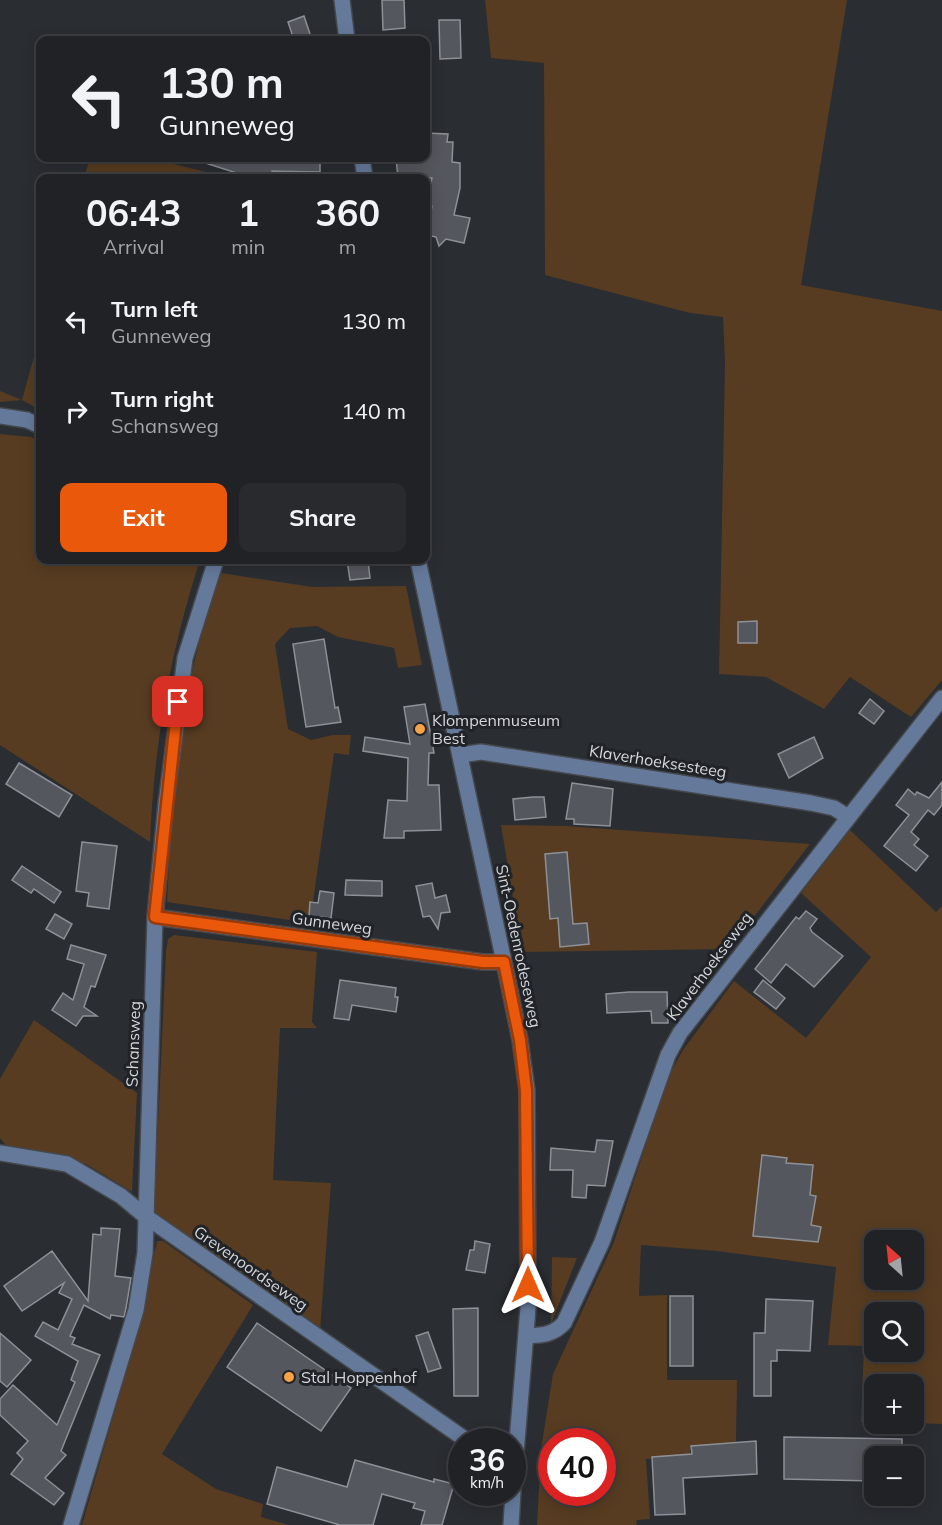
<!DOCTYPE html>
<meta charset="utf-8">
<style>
:root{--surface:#202226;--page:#282a2e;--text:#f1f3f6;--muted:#a2a4a7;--line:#3d3f43;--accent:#ea580c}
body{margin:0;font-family:Mulish,sans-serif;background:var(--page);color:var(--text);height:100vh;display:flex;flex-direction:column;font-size:22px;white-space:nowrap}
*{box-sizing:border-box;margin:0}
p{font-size:20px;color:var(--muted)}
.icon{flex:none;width:33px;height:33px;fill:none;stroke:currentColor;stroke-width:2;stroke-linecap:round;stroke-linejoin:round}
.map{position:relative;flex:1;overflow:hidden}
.side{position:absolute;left:36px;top:174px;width:394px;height:390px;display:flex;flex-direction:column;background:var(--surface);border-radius:12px;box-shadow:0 3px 15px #0003,0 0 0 2px var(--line)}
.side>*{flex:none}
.guide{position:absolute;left:36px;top:36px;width:394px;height:126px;border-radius:12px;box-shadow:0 3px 15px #0003,0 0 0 2px var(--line);background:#202226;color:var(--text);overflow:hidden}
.needle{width:39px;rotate:333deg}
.tools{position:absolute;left:864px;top:1230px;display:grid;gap:12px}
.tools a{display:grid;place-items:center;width:60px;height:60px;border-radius:12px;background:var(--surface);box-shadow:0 3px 15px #0003,0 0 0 2px var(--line);font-size:30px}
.speed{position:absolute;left:448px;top:1428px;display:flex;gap:12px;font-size:30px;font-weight:700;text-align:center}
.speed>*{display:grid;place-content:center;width:78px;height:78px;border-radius:50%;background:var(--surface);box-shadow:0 3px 15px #0003,0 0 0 2px var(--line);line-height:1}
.speed small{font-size:15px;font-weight:400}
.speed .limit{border:9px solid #d22;background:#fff;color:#111}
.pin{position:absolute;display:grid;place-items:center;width:51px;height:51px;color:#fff;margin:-26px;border-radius:12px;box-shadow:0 3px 9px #0006}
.me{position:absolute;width:66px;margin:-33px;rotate:0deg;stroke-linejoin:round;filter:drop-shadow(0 0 4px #0008)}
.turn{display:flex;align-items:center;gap:21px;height:126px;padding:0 24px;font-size:27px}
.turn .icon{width:78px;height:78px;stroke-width:2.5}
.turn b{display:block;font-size:42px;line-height:51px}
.eta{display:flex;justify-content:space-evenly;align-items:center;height:102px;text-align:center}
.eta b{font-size:36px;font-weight:700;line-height:42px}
.cta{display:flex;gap:12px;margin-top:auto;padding:12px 24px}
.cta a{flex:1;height:69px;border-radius:12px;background:var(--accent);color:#fff;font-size:24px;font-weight:700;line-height:69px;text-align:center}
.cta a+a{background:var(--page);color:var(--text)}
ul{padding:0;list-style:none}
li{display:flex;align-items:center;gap:18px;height:90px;padding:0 24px}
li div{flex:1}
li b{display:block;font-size:22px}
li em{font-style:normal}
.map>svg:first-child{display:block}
.green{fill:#573c21;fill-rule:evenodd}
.building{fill:#54575d;stroke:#8d9197;stroke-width:1.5}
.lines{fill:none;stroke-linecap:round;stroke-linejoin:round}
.minor-casing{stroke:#45484d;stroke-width:18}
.minor{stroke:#657a9b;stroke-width:15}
.route-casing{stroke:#983908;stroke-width:15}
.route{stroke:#ea580c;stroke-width:10}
.poi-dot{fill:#f6a247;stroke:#202328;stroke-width:2}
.labels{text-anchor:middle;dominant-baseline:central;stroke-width:6;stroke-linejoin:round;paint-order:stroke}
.poi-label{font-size:16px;fill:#d5d7da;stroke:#202328;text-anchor:start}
.street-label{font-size:16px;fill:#d5d7da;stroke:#202328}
</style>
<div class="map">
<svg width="942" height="1525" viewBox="0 0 942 1525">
<rect width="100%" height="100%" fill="#2a2d32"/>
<g class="green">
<polygon points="485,0 847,0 801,285 942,311 942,680 911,717 850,677 824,709 766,677 719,674 725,363 723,317 690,313 545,275 544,63 491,58"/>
<polygon points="90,158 149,158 231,178 84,178"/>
<polygon points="40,335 40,410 22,400 0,402 0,391 22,400"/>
<path d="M0,434L31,437L40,442V560H200C170,652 154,744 150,842L0,745Z"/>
<path d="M221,573L312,587L406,586L422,665L398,668L394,648L338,637L317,626L290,628L275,644L288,729L311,740L333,735H351L349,755L334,753L310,923L167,902C172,791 181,679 221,573Z"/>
<polygon points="501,825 566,826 810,844 729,949 522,952"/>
<path d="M850,830L936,912L942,906V1424L914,1423V1384H874V1422H861L864,1346L828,1345L836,1267L717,1251L641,1245L639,1296L667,1295V1380H737L736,1442L690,1446V1455L646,1459L650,1519L637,1520L636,1525H537L541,1449L553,1374L614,1242L668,1077L683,1050L734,981L806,1038L871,957L801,893ZM874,1240H914V1280H874ZM874,1312H914V1352H874ZM552,1442H603V1492H552Z"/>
<polygon points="174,935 317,952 312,1022 317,1028 280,1028 273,1180 331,1183 320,1331 154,1212 166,951 168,939"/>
<polygon points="34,1020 137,1093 132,1192 86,1164 10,1150 0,1138 0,1079"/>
<polygon points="157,1241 163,1241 253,1305 162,1454 216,1489 263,1504 261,1517 289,1525 82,1525 136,1337"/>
<polygon points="552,1257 577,1258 551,1324"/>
</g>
<g class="building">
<polygon points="382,0 404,0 405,28 383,30"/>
<polygon points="304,16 312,40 294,40 288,22"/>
<polygon points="439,20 460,20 461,58 440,59"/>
<polygon points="426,133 448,134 447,142 453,142 452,162 460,163 460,188 454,215 470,218 464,243 446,239 439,246 436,237 426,235 432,206 426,205 432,178 398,178 396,158 426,158"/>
<polygon points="196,158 320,158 320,172 272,171 272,178 252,178 196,160"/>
<polygon points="347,560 368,560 370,578 350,580"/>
<polygon points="757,621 757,643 738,643 738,622"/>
<polygon points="324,639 335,708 338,707 341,722 306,727 293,644"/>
<polygon points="870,699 884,711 874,724 859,713"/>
<polygon points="425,704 434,753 429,753 428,785 439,785 441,830 404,831 404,838 384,838 388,800 407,801 408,758 363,751 365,737 410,744 404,707"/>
<polygon points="814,737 823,758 789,778 778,754"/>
<polygon points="19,763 72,795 59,817 6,784"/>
<polygon points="942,782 942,805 934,815 928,810 911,832 919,839 914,845 928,856 916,871 884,846 909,815 896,805 908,789 915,795 917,792 929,798"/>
<polygon points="572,783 613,789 610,826 574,824 574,819 566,819"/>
<polygon points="533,797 544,797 546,817 515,820 513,799"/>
<polygon points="82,842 117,846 109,909 87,906 89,893 76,891"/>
<polygon points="567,852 573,924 587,923 589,944 560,947 558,918 550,919 545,854"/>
<polygon points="22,866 61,892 54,903 34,889 31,893 12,880"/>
<polygon points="346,880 382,881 382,896 345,895"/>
<polygon points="432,883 435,898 446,895 450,912 441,913 438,929 430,916 423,917 416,886"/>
<polygon points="320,891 334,893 331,918 309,916 310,902 318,903"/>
<polygon points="806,911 817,919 810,928 812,932 843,956 814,987 786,964 771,983 755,969 796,917 799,919"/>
<polygon points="55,914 72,924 64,939 46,929"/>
<polygon points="71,945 106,955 95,987 91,986 84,1007 97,1016 83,1016 76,1026 52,1010 63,993 73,1000 84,964 67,959"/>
<polygon points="340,980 396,988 395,997 398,997 396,1012 352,1005 349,1020 334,1018"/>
<polygon points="763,980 785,998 776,1009 754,992"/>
<polygon points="629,992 667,992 668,1023 652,1023 651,1011 607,1013 606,994"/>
<polygon points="597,1140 613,1141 605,1186 587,1185 586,1198 572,1197 573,1170 550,1170 551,1148 595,1152"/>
<polygon points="762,1155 787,1158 786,1163 813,1165 810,1195 816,1196 811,1225 821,1227 818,1242 753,1236"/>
<polygon points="101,1228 120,1229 115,1276 131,1278 126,1308 124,1317 111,1315 110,1319 84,1305 70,1336 75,1338 72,1344 100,1355 61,1451 66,1455 45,1478 64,1493 54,1505 11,1474 23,1459 17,1453 28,1441 0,1415 0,1399 13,1385 57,1425 75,1382 71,1380 78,1361 35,1336 43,1322 58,1330 72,1299 59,1293 64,1283 22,1311 4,1286 52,1251 88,1301 93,1234 101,1235"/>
<polygon points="475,1241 490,1244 485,1273 466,1270 470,1250 474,1250"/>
<rect x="670" y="1296" width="23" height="70"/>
<polygon points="766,1299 813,1301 810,1351 777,1350 777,1361 771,1361 771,1396 754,1396 754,1333 765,1333"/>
<polygon points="478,1308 478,1396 454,1396 453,1309"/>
<polygon points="257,1323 351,1388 321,1431 227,1367"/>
<polygon points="428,1332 441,1368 428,1372 416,1336"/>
<polygon points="0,1333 31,1360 7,1387 0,1381"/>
<polygon points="784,1437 902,1439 902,1456 874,1456 874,1481 784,1479"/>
<polygon points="756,1441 757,1474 683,1478 685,1514 655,1515 652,1457 692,1454 691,1446"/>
<polygon points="355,1460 434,1482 434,1479 454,1484 442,1525 421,1525 425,1511 413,1508 415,1503 382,1494 373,1525 340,1525 267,1504 277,1467 347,1487"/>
</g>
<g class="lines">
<defs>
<g id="minor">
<polyline points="342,0 347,40"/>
<polyline points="362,158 365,178"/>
<polyline points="0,416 27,420 40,426"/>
<polyline points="418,560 504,962 520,1040 527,1090 528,1308 513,1490"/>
<polyline points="460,755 481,752 811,803 834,808 848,817"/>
<polyline points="155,917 483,962 504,962"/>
<polyline points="0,1153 67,1164 121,1196 145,1216 469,1442"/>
<path d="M527,1336C542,1335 553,1335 564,1323L602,1242L668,1055L680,1033L942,698"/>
<polyline points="71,1525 136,1310 145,1253 155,917 166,804 185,658 216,560"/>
<polyline points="511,1525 513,1492"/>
</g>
</defs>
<use href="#minor" class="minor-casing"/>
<use href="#minor" class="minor"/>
</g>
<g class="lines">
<defs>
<polyline id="route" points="178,702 155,917 483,962 504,962 520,1040 526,1090 528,1285"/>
</defs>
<use href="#route" class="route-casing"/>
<use href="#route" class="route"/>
</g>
<g class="poi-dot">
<circle cx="420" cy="729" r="6"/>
<circle cx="289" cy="1377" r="6"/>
</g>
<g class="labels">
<g class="poi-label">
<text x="432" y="720">Klompenmuseum<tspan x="432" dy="18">Best</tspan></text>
<text x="301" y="1377">Stal Hoppenhof</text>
</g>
<g class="street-label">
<text transform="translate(658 761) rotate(9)">Klaverhoeksesteeg</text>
<text transform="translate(332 923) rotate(8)">Gunneweg</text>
<text transform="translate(519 946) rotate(78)">Sint-Oedenrodeseweg</text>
<text transform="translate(709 966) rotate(-53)">Klaverhoekseweg</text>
<text transform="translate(133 1044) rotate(-88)">Schansweg</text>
<text transform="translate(251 1268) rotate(35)">Grevenoordseweg</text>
</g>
</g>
</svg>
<div class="tools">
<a><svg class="needle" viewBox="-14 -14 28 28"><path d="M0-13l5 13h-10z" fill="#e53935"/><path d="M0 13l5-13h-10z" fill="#a2a4a7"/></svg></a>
<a><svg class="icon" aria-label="search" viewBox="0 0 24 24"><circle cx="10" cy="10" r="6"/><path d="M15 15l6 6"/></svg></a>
<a>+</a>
<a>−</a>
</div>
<div class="speed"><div>36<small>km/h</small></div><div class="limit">40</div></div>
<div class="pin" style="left:178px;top:702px;background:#d93025"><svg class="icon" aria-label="arrive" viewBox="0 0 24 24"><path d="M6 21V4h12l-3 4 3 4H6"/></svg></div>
<svg class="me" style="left:528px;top:1285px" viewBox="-20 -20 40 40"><path d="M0-17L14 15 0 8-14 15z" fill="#ea580c" stroke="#fff" stroke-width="4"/></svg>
<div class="guide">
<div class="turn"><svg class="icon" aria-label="left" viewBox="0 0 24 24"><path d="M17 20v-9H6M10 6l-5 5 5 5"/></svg><div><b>130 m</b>Gunneweg</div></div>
</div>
<section class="side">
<div class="eta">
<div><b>06:43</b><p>Arrival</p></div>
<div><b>1</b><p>min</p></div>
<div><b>360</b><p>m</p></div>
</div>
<ul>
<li><svg class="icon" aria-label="left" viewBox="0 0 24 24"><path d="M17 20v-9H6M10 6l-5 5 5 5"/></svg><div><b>Turn left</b><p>Gunneweg</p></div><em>130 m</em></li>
<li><svg class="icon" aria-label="right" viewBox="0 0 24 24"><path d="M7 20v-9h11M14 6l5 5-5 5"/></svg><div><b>Turn right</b><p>Schansweg</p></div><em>140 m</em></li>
</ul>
<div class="cta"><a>Exit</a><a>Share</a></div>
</section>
</div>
